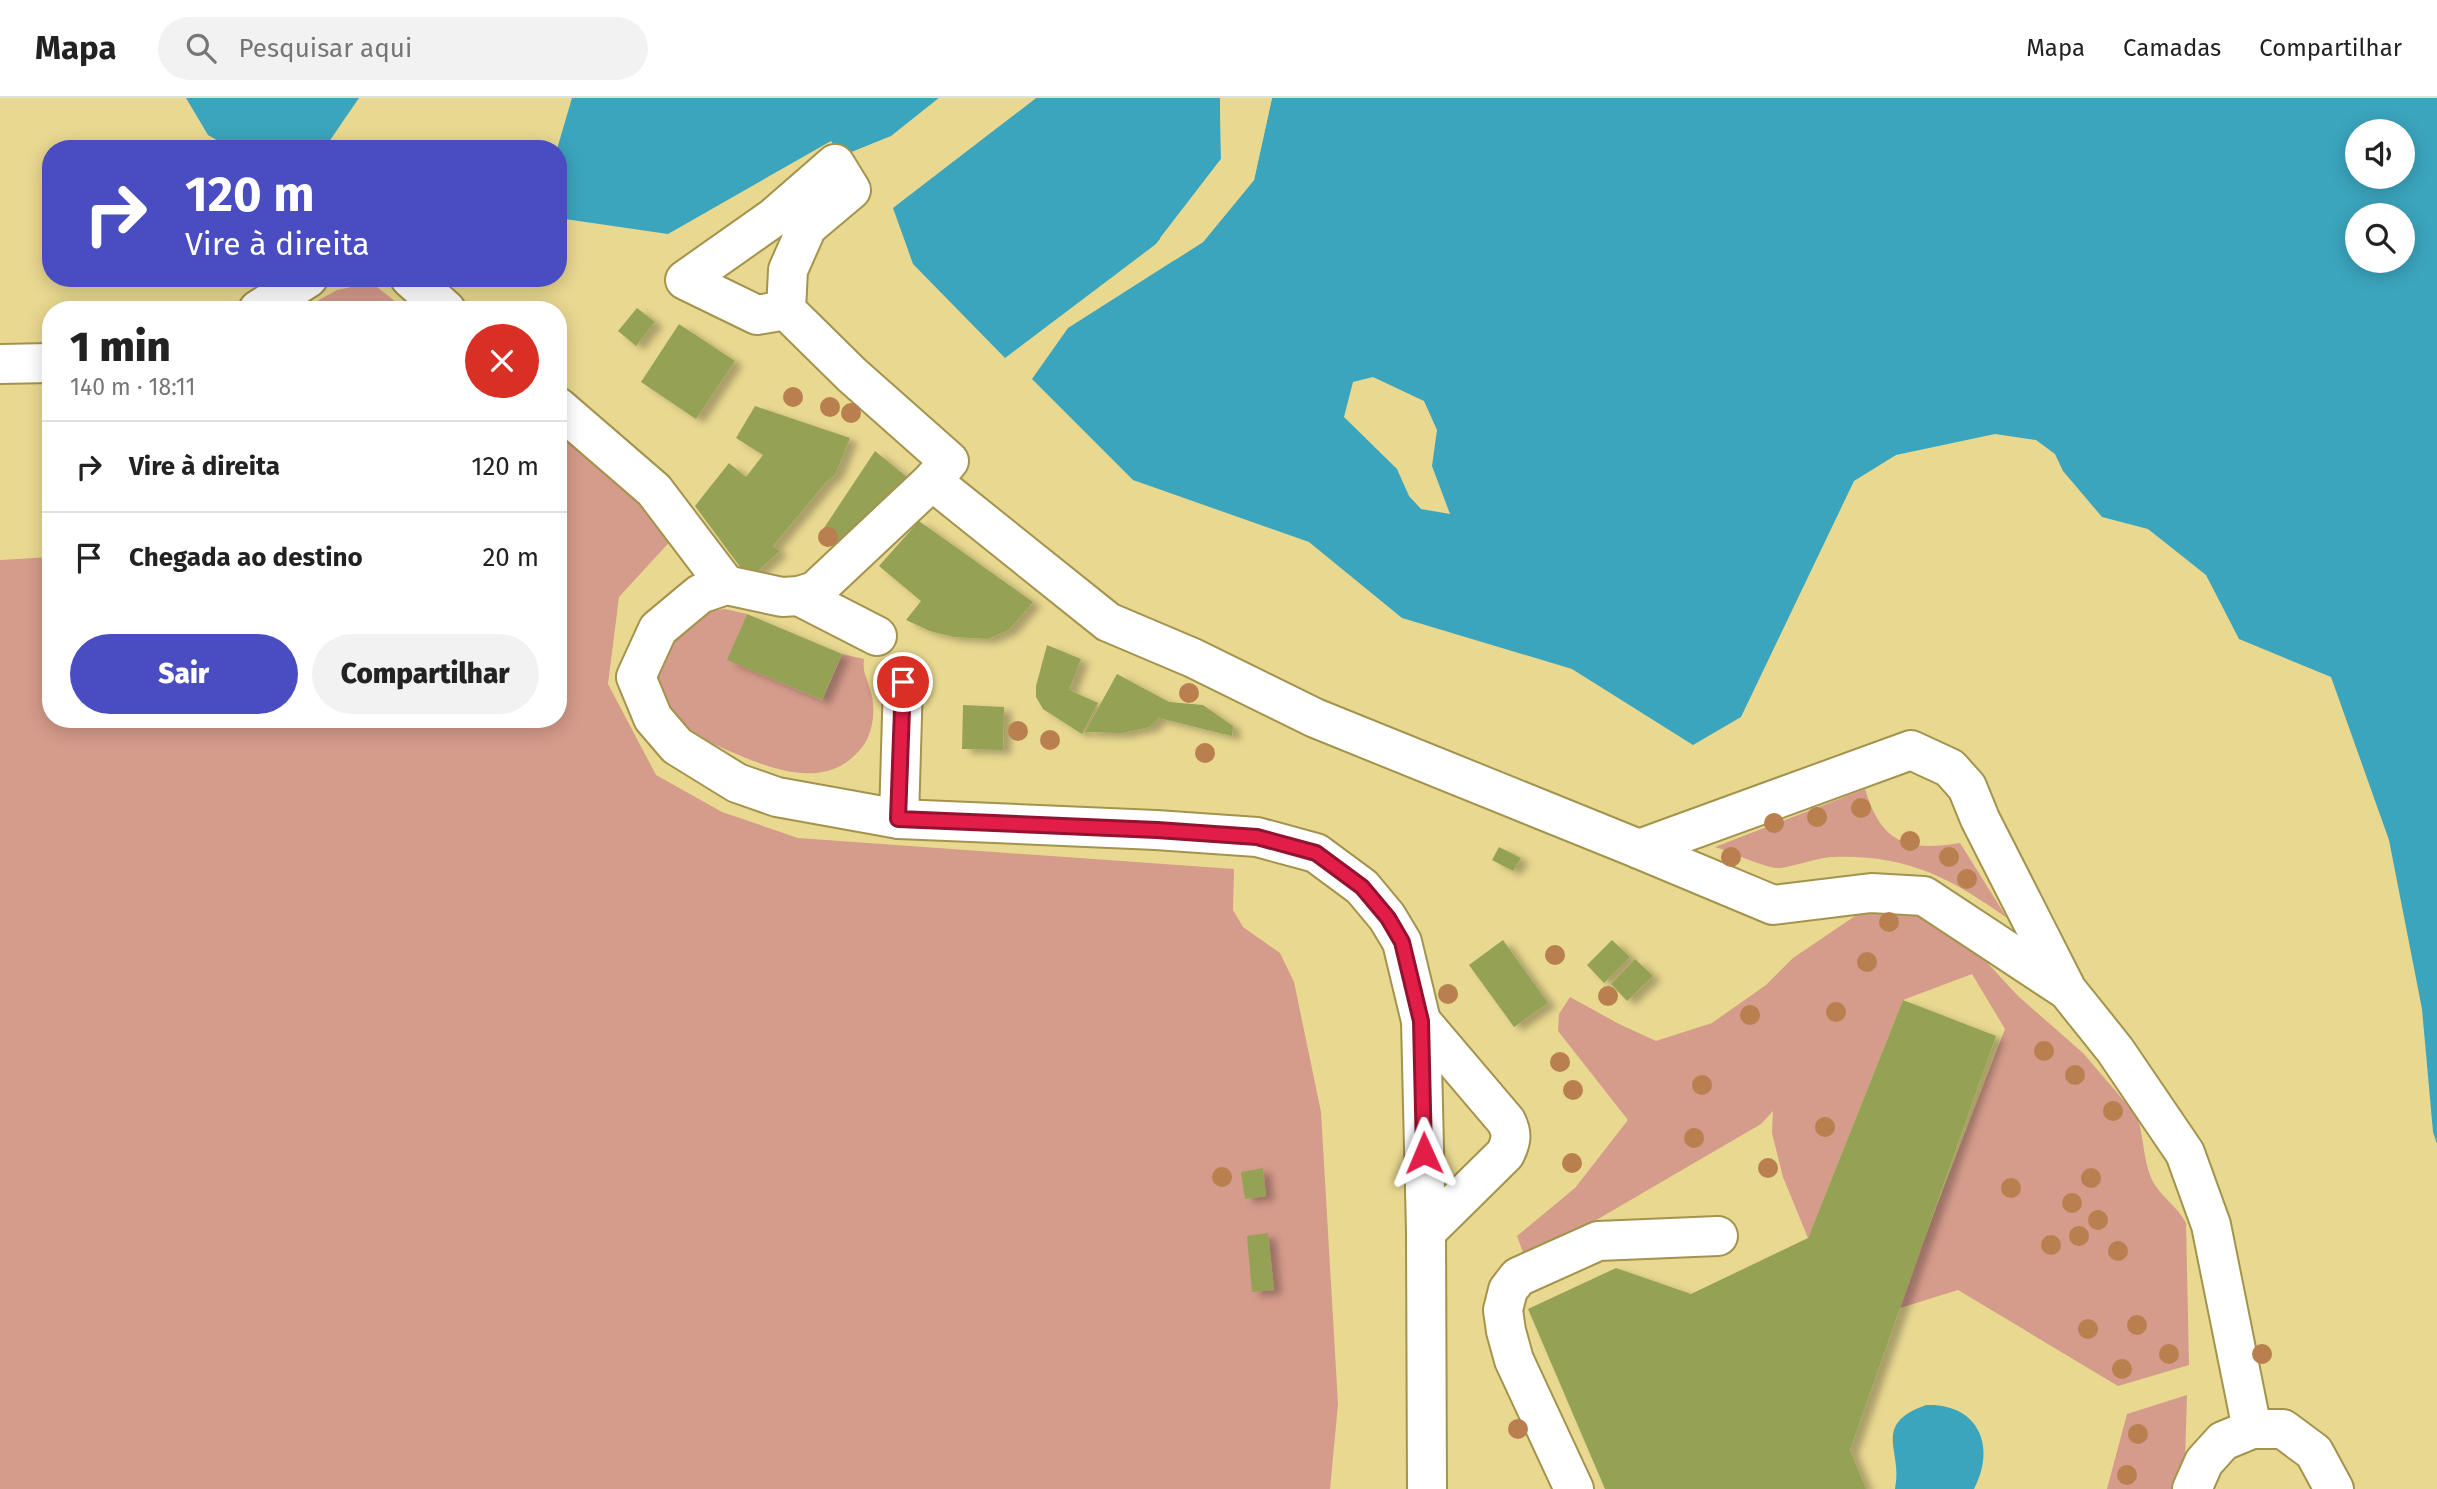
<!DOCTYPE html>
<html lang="pt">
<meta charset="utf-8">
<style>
:root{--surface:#fff;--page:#f2f2f2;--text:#222;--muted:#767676;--line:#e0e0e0;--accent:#4a4cc2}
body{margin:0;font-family:"Fira Sans",sans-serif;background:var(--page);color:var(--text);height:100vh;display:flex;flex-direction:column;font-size:26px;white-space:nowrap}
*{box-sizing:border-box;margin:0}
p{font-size:23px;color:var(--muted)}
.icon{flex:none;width:38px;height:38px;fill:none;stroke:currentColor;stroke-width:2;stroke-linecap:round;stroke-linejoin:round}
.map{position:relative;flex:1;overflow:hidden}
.details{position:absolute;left:42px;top:203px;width:525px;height:427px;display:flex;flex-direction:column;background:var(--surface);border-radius:28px;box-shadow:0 4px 18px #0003}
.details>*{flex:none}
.top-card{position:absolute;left:42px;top:42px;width:525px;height:147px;border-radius:28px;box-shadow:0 4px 18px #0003;background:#4a4cc2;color:#fff;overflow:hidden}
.tools{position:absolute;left:2345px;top:21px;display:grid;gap:14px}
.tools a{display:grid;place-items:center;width:70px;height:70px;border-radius:50%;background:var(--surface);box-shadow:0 4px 18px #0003;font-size:35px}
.pin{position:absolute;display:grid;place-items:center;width:60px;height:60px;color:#fff;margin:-30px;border:4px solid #fff;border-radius:50%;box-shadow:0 2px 7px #0007}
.me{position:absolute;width:77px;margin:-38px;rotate:359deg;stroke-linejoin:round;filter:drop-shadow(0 0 5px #0008)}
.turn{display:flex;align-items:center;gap:24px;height:147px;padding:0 28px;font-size:32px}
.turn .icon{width:91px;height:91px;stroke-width:2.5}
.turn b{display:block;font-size:49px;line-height:60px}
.round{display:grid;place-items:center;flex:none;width:74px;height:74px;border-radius:37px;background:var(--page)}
.overview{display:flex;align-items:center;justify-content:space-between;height:119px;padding:0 28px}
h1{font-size:42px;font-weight:800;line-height:52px}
.primary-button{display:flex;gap:14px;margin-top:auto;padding:14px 28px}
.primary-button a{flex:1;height:80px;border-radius:42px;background:var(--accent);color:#fff;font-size:28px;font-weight:800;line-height:80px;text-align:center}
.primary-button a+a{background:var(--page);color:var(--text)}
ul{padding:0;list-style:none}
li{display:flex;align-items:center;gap:21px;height:91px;padding:0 28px;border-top:2px solid var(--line)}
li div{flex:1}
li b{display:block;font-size:26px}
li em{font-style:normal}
header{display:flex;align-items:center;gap:42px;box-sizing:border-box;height:98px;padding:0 35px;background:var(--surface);border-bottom:2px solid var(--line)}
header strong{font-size:33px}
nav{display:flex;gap:38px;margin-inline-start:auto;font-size:24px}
.search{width:490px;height:63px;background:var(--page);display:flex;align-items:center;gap:18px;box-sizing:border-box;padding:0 24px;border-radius:38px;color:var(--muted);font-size:26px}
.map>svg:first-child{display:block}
.green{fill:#d59b8b}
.water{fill:#3ba5be;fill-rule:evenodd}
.pier{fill:#e8d890}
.building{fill:#95a256;filter:url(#shadow)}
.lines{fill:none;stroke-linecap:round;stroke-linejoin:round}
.minor-casing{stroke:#a3934d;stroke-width:42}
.minor{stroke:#fff;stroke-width:38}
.tree{fill:#b97f4f}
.route-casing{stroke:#92132f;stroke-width:18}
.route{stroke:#e11d48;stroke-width:12}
</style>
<header>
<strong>Mapa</strong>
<div class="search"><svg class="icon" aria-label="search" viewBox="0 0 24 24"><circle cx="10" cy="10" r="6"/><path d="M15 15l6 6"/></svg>Pesquisar aqui</div>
<nav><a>Mapa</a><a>Camadas</a><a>Compartilhar</a></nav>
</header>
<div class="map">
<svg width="2437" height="1391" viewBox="0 0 2437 1391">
<defs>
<filter id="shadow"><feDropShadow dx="8" dy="4.5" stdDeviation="3.5" flood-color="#0004"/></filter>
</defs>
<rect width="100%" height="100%" fill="#e8d890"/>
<g class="green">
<polygon points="372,185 406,212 301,212 337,192"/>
<polygon points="558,327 675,438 619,499 608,586 656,677 722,714 798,740 1234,771 1233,812 1243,829 1280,855 1294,884 1321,1014 1338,1306 1330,1391 0,1391 0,462 51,459 51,621 558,621"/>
<path d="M725,511L747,516L728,562L822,602L842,556L864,561C862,574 867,579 870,591C876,608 874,633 863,648C828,695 771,671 727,652C706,643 684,634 667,618C663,613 662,604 660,598C652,567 649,565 673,542C695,520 693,515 725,511Z"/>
<path d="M1865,691C1881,745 1907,754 1960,745L2007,820C1949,779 1907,757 1834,759C1817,759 1788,771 1776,770C1761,768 1731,754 1715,749Z"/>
<path d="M1916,811L1955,830L2018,898L2083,955L2137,1018C2144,1039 2143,1062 2152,1082C2160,1098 2178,1109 2186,1125L2189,1267L2118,1288L1958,1192L1897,1211L2005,931L1972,876L1903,902L1808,1140L1783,1079L1772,1035L1773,1013L1761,1026L1526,1163L1517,1138L1575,1090L1628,1022L1558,933L1559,916L1570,899L1619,926L1656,943L1712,925L1766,887L1793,860L1861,814Z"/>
<polygon points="2187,1297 2185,1362 2176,1391 2107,1391 2127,1316"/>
</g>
<g class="water">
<polygon points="186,0 359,0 324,51 232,51 208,37"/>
<polygon points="572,0 939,0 891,38 842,58 831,43 668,136 558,120 557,51"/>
<polygon points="1036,0 1220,0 1221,61 1156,146 1005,260 913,166 893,110"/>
<path d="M1272,0H2437V1046L2433,1034L2422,911L2389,742L2331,579L2239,541L2206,477L2148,431L2102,419L2063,373L2055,356L2036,342L1995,336L1896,357L1854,383L1741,619L1693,647L1572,571L1402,520L1309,444L1133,382L1032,281L1068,230L1203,144L1254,82ZM2357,33H2403V79H2357ZM2357,117H2403V163H2357ZM1373,279L1424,303L1437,332L1432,368L1450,416L1421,411L1409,398L1397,371L1344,319L1353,284Z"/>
<path d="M1926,1307C1978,1305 1997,1348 1974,1391H1895C1904,1353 1870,1327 1926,1307Z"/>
</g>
<g class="pier">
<polygon points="939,0 943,0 942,2 893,41 844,61 842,58 892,38"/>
<polygon points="1031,0 1036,0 890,111 891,107"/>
<polygon points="1220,0 1224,0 1224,62 1162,143 1160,140 1221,61"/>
<polygon points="1269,0 1272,0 1254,82 1203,144 1175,162 1173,159 1200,142 1251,80"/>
</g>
<g class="building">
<polygon points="637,210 655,224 636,248 618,233"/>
<polygon points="679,226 735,263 696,321 641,284"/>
<polygon points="755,308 850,340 835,377 828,382 773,448 780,453 749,481 695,408 729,365 746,379 763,357 736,340"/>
<polygon points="875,353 913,384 839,446 824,430"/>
<polygon points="919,423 1033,504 1009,532 988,541 954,539 930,533 906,522 921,503 879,468"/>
<polygon points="747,516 842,556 822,602 727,562"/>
<polygon points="1047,547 1081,561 1069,592 1098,605 1082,636 1043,611 1036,599 1036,588"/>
<polygon points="1117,576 1169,604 1203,607 1233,628 1232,638 1159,620 1150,629 1122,635 1085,634"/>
<polygon points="963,607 1004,609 1003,652 962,651"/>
<polygon points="1499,749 1521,760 1513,773 1492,762"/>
<polygon points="1503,842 1548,905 1514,929 1469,867"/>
<polygon points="1612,842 1630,859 1604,885 1587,867"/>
<polygon points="1635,861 1653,878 1627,903 1611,886"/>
<polygon points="1903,902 1996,938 1850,1352 1866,1391 1605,1391 1528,1211 1616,1170 1691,1196 1808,1140"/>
<polygon points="1263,1070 1266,1098 1245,1101 1241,1074"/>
<polygon points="1268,1135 1274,1192 1252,1194 1247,1138"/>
</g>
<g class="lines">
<defs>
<g id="minor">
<polyline points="410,180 446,212"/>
<polyline points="258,212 308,180"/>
<polyline points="786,212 757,217 685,182 773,120 835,66 851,92 807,129 788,172 786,212 852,277 949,363 932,383 815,493 799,498 782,499 726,487 700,496 658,531 636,579 653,620 677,648 737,685 777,699 899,721 1156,732 1257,739 1316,755 1362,789 1387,819 1402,844 1421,923 1426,1134 1427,1391"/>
<polyline points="0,266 51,265"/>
<polyline points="558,309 654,392 726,487"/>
<polyline points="932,383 1108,524 1193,560 1315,620 1639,751 1911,652 1950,670 1967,689 1980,721 2067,892 2115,952 2185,1055 2211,1127 2252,1331"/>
<polyline points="799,498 877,538"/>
<polyline points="899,721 903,584"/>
<polyline points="1639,751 1773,807 1871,795 1924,798 2065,891"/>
<path d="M1421,923L1506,1023C1513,1036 1511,1044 1505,1056L1426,1134"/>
<polyline points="1574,1391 1514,1262 1506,1233 1503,1212 1508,1192 1518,1179 1598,1143 1718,1138"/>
<polyline points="2192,1391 2204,1364 2223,1343 2252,1331 2283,1331 2314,1354 2334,1391"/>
</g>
</defs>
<use href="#minor" class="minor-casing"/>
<use href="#minor" class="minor"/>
</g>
<g class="tree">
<circle cx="793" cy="299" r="10"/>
<circle cx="830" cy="309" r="10"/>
<circle cx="851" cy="315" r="10"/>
<circle cx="828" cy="439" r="10"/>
<circle cx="1189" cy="595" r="10"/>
<circle cx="1018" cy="633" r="10"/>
<circle cx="1050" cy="642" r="10"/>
<circle cx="1205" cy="655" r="10"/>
<circle cx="1861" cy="710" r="10"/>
<circle cx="1817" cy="719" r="10"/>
<circle cx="1774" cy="725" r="10"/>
<circle cx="1910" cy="743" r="10"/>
<circle cx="1731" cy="759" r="10"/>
<circle cx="1949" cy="759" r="10"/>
<circle cx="1967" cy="781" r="10"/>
<circle cx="1889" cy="824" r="10"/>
<circle cx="1555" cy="857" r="10"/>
<circle cx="1867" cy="864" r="10"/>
<circle cx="1448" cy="896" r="10"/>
<circle cx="1608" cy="898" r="10"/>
<circle cx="1836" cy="914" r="10"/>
<circle cx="1750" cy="917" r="10"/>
<circle cx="2044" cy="953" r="10"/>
<circle cx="1560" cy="964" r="10"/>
<circle cx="2075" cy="977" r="10"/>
<circle cx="1702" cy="987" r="10"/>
<circle cx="1573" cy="992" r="10"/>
<circle cx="2113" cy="1013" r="10"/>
<circle cx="1825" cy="1029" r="10"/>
<circle cx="1694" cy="1040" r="10"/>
<circle cx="1572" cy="1065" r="10"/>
<circle cx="1768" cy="1070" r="10"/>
<circle cx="1222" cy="1079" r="10"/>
<circle cx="2091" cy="1080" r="10"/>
<circle cx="2011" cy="1090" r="10"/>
<circle cx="2072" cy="1105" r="10"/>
<circle cx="2098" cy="1122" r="10"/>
<circle cx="2079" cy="1138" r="10"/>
<circle cx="2051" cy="1147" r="10"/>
<circle cx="2118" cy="1153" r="10"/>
<circle cx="2137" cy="1227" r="10"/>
<circle cx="2088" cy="1231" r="10"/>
<circle cx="2169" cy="1256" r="10"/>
<circle cx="2262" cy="1256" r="10"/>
<circle cx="2122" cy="1271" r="10"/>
<circle cx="1518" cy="1331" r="10"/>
<circle cx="2138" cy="1336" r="10"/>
<circle cx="2127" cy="1377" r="10"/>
</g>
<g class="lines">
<defs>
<polyline id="route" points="903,584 898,721 1157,732 1257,739 1316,755 1362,789 1388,820 1402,844 1421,923 1424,1055"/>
</defs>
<use href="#route" class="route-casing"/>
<use href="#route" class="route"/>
</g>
</svg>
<div class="tools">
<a><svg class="icon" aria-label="sound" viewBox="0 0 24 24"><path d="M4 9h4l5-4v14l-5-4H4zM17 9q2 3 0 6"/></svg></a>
<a><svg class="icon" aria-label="search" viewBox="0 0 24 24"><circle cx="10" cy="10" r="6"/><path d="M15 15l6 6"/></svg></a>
</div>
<div class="pin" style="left:903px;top:584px;background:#d93025"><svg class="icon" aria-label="arrive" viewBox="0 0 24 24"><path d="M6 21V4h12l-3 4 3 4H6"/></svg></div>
<svg class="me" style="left:1424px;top:1055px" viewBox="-20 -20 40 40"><path d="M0-17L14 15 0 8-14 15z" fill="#e11d48" stroke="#fff" stroke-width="4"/></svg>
<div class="top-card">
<div class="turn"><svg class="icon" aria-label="right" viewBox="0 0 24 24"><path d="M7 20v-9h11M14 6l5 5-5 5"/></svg><div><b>120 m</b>Vire à direita</div></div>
</div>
<section class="details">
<div class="overview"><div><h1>1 min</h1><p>140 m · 18:11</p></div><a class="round" style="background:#d93025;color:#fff"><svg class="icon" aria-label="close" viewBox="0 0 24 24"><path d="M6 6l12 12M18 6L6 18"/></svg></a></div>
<ul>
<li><svg class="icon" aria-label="right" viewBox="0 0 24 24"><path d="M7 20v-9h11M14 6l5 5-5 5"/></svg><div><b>Vire à direita</b></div><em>120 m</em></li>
<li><svg class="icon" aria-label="arrive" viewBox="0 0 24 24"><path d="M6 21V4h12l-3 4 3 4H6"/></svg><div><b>Chegada ao destino</b></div><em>20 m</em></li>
</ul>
<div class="primary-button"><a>Sair</a><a>Compartilhar</a></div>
</section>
</div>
